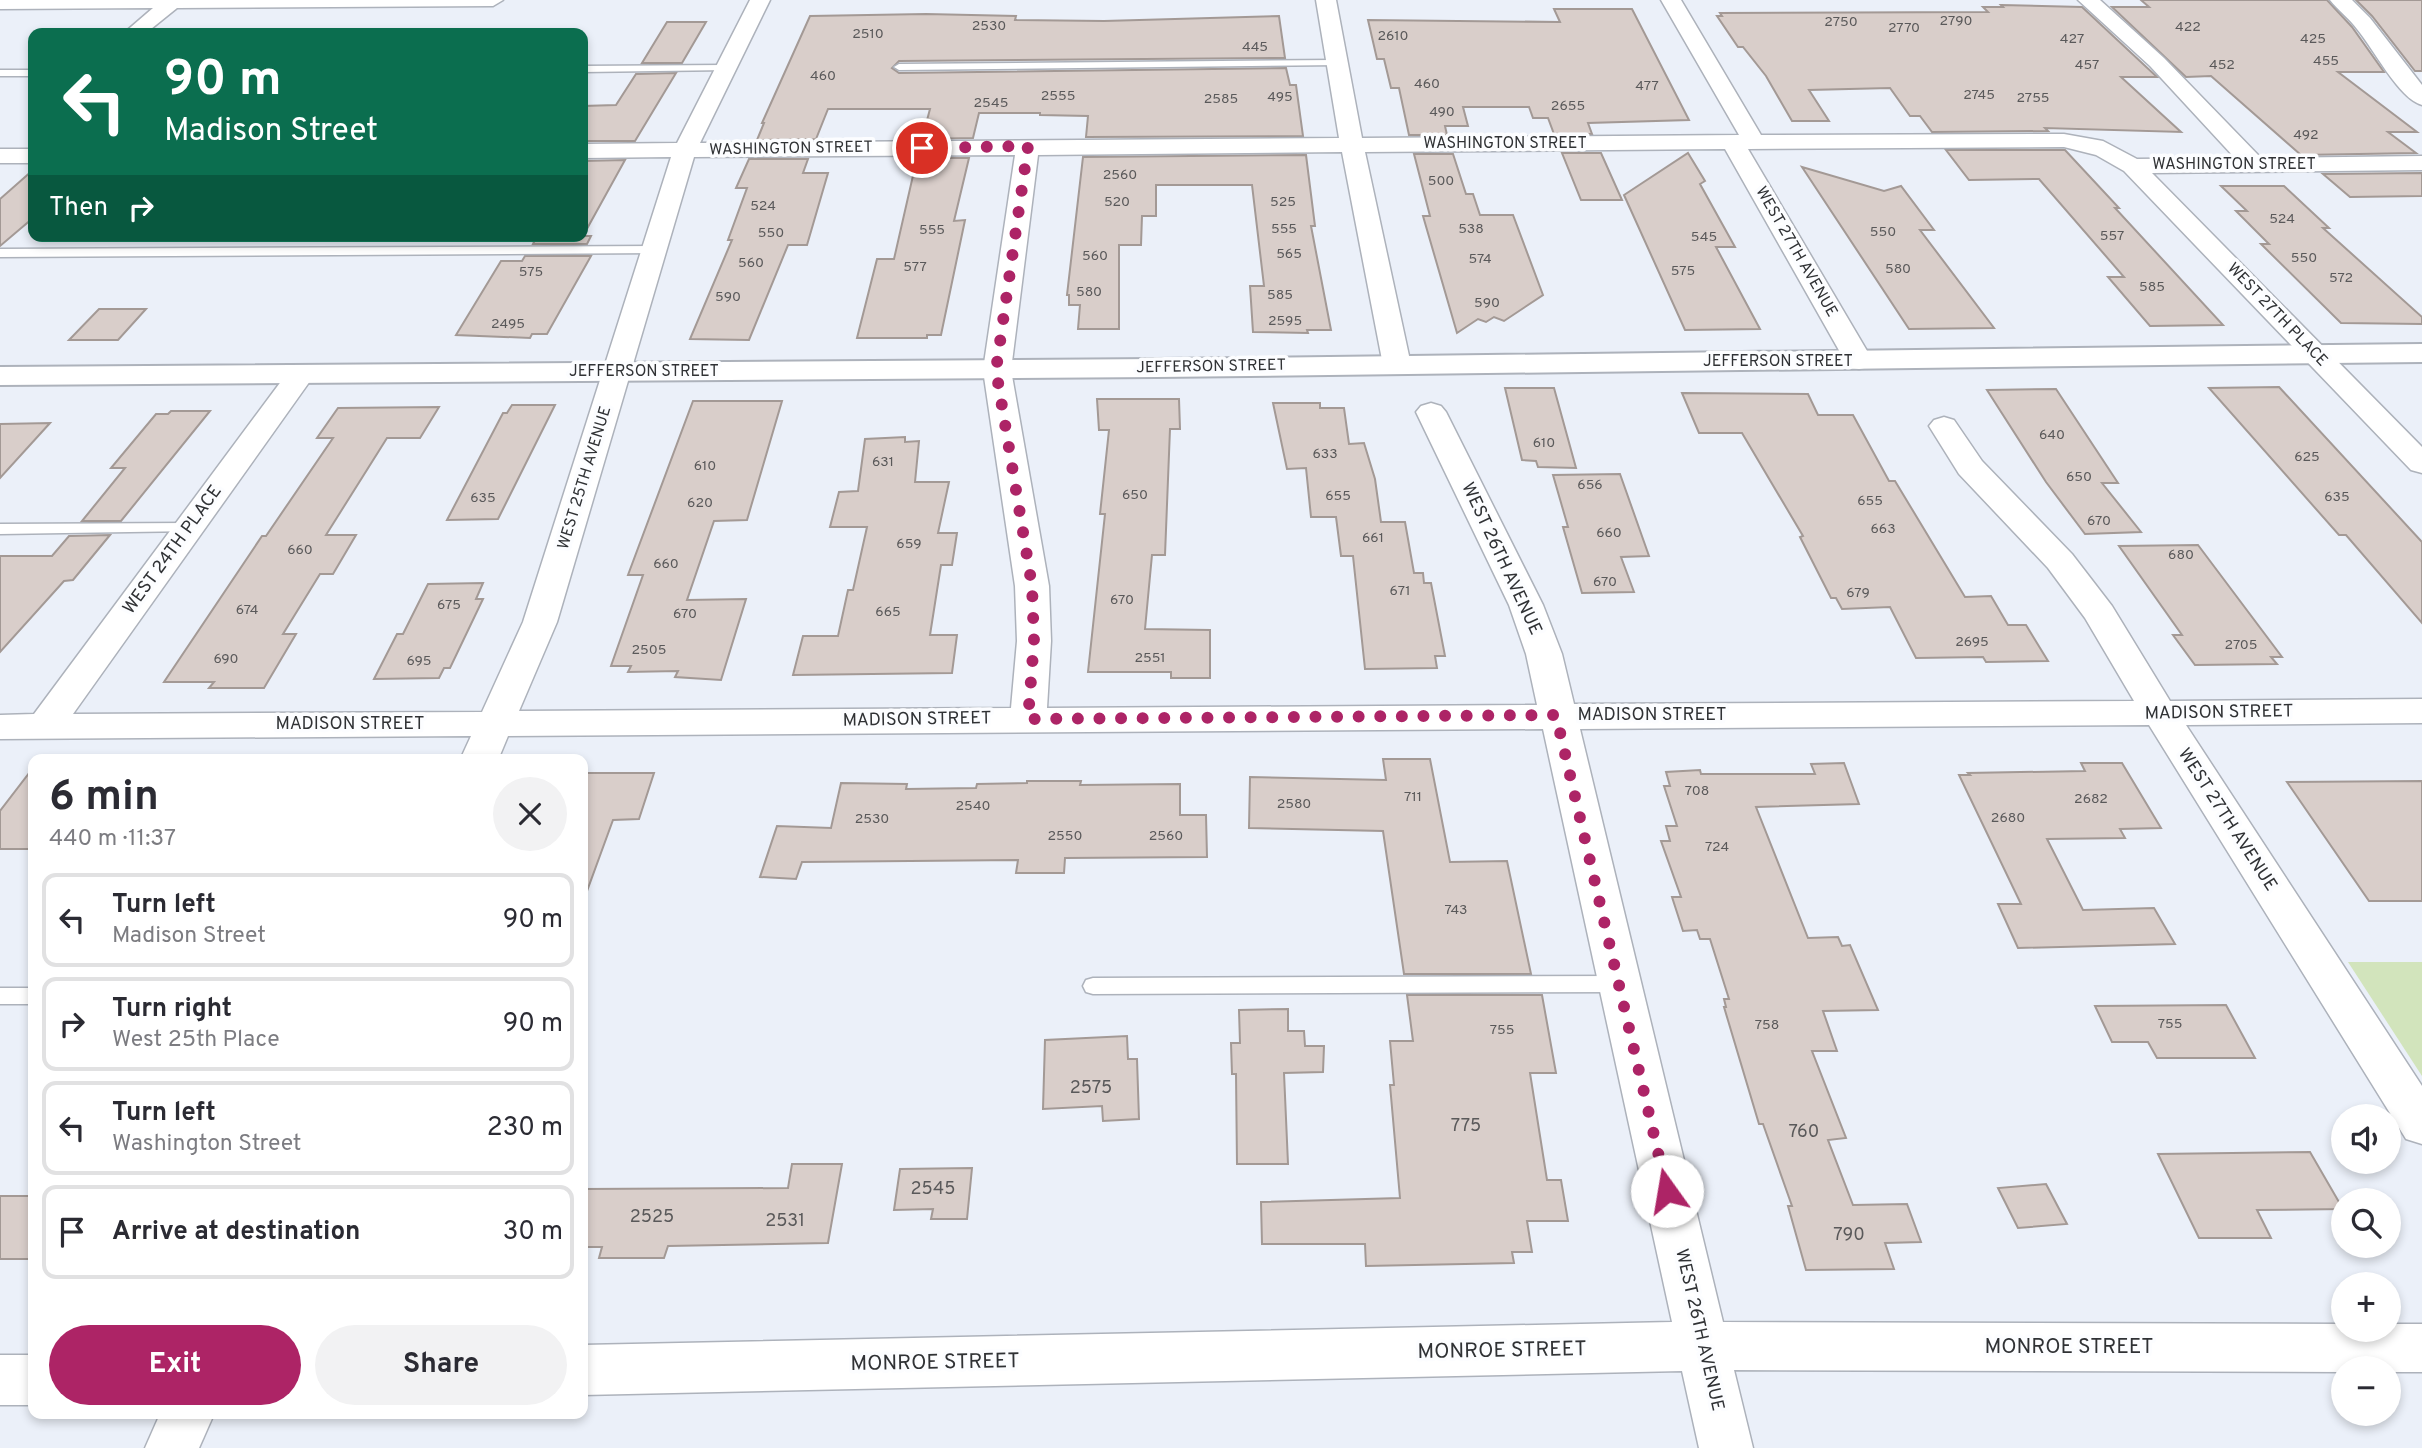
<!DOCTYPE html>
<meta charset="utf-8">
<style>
:root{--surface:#fff;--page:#f2f2f3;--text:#2b2b33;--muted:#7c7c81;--line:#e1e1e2;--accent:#ad2466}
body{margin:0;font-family:Overpass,sans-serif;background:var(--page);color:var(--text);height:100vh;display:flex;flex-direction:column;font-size:26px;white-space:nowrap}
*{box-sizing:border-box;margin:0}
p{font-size:23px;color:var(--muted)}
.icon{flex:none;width:38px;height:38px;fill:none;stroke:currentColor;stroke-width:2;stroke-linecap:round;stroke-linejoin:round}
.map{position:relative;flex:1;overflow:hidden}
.side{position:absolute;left:28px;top:754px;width:560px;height:665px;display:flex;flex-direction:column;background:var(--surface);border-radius:14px;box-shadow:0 4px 10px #0003}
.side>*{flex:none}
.banner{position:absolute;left:28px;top:28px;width:560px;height:214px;border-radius:14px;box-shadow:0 4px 10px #0003;background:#0b6e4f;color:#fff;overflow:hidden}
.tools{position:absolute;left:2331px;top:1104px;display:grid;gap:14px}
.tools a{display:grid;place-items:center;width:70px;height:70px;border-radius:50%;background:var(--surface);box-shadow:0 4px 10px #0003;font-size:35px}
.pin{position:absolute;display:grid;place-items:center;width:60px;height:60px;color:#fff;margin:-30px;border:4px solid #fff;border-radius:50%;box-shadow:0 2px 7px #0007}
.me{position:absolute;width:77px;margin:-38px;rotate:347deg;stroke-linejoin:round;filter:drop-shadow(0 0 5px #0008)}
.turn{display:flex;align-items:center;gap:24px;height:147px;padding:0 21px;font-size:32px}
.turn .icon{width:91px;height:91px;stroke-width:2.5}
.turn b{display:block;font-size:49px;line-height:60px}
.then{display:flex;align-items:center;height:66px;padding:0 21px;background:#0003;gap:14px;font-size:26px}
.round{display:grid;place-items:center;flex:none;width:74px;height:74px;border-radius:37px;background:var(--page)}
.headline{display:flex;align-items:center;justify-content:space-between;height:119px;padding:0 21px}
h1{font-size:42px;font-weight:700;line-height:52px}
.action{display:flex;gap:14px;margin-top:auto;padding:14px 21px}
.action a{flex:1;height:80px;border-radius:42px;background:var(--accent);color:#fff;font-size:28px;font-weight:700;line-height:80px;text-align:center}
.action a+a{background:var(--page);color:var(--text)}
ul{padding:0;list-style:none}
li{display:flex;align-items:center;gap:21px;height:94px;margin:0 14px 10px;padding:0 7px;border:4px solid var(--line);border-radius:14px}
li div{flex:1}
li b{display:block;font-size:26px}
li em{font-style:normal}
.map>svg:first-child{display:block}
.green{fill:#d2e4bc}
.building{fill:#d9ceca;stroke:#a39995;stroke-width:2}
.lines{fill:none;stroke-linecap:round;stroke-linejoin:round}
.lane-casing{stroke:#adb2bb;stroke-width:3}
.street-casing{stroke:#adb2bb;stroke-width:3}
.secondary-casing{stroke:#adb2bb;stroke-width:4}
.lane{fill:#fff;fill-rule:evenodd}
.street{fill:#fff;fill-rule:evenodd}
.secondary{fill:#fff;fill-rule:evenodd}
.route{stroke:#ad2466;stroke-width:12;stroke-dasharray:0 21.6}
.labels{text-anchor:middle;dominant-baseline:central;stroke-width:7;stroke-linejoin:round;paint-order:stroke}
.number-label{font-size:14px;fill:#5a595a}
.far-street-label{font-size:16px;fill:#303235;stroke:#fcfdff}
.street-label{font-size:18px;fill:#303235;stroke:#fcfdff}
.near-number-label{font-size:18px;fill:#5a595a}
.near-street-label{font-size:21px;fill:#303235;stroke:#fcfdff}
</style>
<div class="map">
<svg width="2422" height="1448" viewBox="0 0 2422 1448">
<rect width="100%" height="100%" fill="#ebf0f9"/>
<polygon class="green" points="2348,962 2422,962 2422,1076"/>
<g class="building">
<polygon points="2141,0 2327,0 2352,27 2384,72 2338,72 2417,132 2388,132 2416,153 2301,155 2211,76 2186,77 2112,7 2149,7"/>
<polygon points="2356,0 2422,0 2422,71 2415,71 2372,16"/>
<polygon points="2001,5 2082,7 2157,77 2121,77 2181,132 2045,128 2048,131 1932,132 1920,116 1910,116 1890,88 1809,90 1829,121 1792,121 1766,76 1743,47 1738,47 1717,16 1722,16 1720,13 1988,12 1983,7 2003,7"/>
<polygon points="1554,9 1632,9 1689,120 1588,123 1592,134 1554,134 1548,118 1533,118 1529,107 1463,107 1468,126 1445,126 1447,135 1409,135 1399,88 1391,88 1384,59 1377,59 1368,20 1560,22"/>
<polygon points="926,14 1016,16 1015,20 1104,21 1279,16 1285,58 899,61 892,68 899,73 1286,68 1290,85 1296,85 1303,136 1086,137 1088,116 1040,115 1040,113 979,113 973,138 922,139 930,109 828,109 816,139 757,140 764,123 762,123 810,16"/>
<polygon points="667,22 706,22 682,63 642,63"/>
<polygon points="676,73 635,141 583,141 583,106 616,105 636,74"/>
<polygon points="1946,150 2065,150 2119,208 2115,208 2223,325 2150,326 2108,277 2124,277 2039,179 1969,180"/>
<polygon points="1562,153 1601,153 1622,200 1581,200"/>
<polygon points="1688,153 1705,181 1700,184 1735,247 1716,247 1760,329 1685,330 1624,195"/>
<polygon points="1414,154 1453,154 1466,194 1473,194 1480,215 1513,215 1543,295 1504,321 1494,317 1486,322 1478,319 1457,333 1423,216 1430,216"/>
<polygon points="1306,155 1315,226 1311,226 1331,330 1307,330 1308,333 1253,332 1250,286 1264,286 1252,185 1156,185 1156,216 1142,216 1141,245 1119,245 1119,329 1078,329 1080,305 1069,305 1069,295 1067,295 1083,157"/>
<polygon points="917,158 969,158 954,221 965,220 941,335 927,335 927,338 857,338 877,259 894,259"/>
<polygon points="749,159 808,159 803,173 828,173 807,245 788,245 749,340 690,339 732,240 728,240 747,188 736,188"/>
<polygon points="625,160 583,236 583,161"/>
<polygon points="1802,167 1884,191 1901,186 1934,230 1920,230 1994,328 1909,329"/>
<polygon points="33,170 33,218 0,246 0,199"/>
<polygon points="2422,173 2422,196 2350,197 2323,174"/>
<polygon points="2221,186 2284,186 2329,228 2323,228 2422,317 2422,324 2341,323 2261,244 2269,244 2236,211 2247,211"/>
<polygon points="537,236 591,236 587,244 533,244"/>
<polygon points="525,256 591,256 547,334 532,334 530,338 456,335 501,261 522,261"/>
<polygon points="99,309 146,309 118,340 69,340"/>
<polygon points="2279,387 2422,542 2422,623 2346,535 2339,535 2209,388"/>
<polygon points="1505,388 1554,388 1576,468 1538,467 1536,461 1522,460"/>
<polygon points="2056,389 2118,483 2102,483 2141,532 2085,534 2046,482 1987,390"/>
<polygon points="1682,393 1808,394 1818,415 1853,415 1889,481 1895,481 1965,597 1991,596 2008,625 2026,625 2048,661 1986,662 1983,657 1916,658 1890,607 1842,609 1836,598 1831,598 1800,537 1803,536 1742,433 1699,433"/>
<polygon points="1097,399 1179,399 1180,429 1170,429 1165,555 1152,555 1145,629 1210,630 1210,678 1171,678 1171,672 1088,672 1105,514 1100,514 1109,430 1099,430"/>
<polygon points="693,401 782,401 747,520 714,521 687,600 746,599 721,680 675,677 678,671 628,672 631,666 611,666 643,575 628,575"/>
<polygon points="1273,403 1320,403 1320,408 1344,408 1349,444 1364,443 1375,479 1381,522 1405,522 1414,573 1423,573 1424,583 1431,583 1445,656 1435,656 1437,668 1365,669 1353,556 1341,556 1336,517 1311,517 1306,468 1287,469"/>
<polygon points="512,405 555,405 498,519 447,520 503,413 507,413"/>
<polygon points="439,407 420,438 387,438 326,535 356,535 333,574 320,574 283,634 296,634 264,688 209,688 214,682 164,682 262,536 266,536 333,438 317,438 338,408"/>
<polygon points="171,411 210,411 121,521 82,521 125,468 111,468 156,414 168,414"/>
<polygon points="50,423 0,478 0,424"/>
<polygon points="905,437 905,442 919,441 915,482 949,482 938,533 957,533 952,565 941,565 930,635 957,635 952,673 793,675 803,636 838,636 848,590 853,590 867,527 830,527 839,492 858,491 865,439"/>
<polygon points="1620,474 1649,556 1621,557 1634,592 1582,593 1563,527 1568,527 1553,475"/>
<polygon points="110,535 73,580 64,581 0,652 0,556 52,556 69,536"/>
<polygon points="2198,545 2282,657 2271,657 2277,664 2195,665 2173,635 2182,635 2119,546"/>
<polygon points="483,583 476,599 483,599 450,668 444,668 439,678 374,679 397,634 403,634 428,584"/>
<polygon points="1383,759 1430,759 1450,862 1507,861 1531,974 1404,974 1383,831 1249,828 1250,777 1386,780"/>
<polygon points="1844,763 1859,804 1756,807 1808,938 1838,937 1842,946 1850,945 1878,1010 1823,1011 1837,1051 1812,1051 1846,1138 1828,1140 1853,1205 1907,1204 1921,1242 1885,1243 1894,1269 1806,1270 1788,1206 1792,1206 1763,1124 1759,1124 1724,1007 1726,1007 1724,999 1729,999 1710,939 1700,939 1697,930 1683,931 1672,897 1681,897 1661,841 1670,841 1666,826 1677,826 1664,786 1670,786 1666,772 1700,770 1701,774 1815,774 1811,764"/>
<polygon points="2081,763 2122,763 2161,828 2120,829 2125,838 2047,839 2083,910 2154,908 2175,944 2018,948 1998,904 2021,904 1959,775 1970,775 1968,773 2085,771"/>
<polygon points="33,768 33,849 0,849 0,811"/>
<polygon points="583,773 654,773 639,819 613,820 587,891 583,890"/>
<polygon points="1027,781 1081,781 1080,785 1180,784 1180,815 1206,815 1207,857 1065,858 1064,873 1016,873 1018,860 802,862 796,879 760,877 777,826 831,828 841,783 907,784 906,789 976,788 977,784 1027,783"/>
<polygon points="2422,781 2422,901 2369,901 2287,782"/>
<polygon points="1407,995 1542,995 1556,1073 1530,1073 1547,1180 1561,1180 1568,1221 1527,1221 1532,1252 1512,1252 1514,1263 1366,1266 1365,1244 1262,1244 1261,1202 1400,1198 1390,1085 1394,1085 1390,1041 1413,1041"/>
<polygon points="2226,1005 2255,1058 2157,1058 2148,1042 2112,1042 2095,1006"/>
<polygon points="1288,1009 1288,1031 1304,1031 1305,1046 1324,1046 1323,1072 1284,1073 1288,1164 1237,1164 1236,1074 1232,1074 1231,1043 1240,1043 1239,1010"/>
<polygon points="1127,1036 1128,1059 1137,1059 1139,1119 1103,1121 1102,1106 1043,1109 1045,1040"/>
<polygon points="2310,1152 2343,1209 2257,1210 2271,1238 2199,1238 2158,1154"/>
<polygon points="792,1164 842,1164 828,1243 668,1246 664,1258 599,1258 602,1247 583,1247 583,1189 788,1188"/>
<polygon points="972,1168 967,1219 931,1219 933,1209 894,1210 900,1169"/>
<polygon points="2046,1184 2067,1224 2018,1228 1998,1188"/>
<rect x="0" y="1196" width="33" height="63"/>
</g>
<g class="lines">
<defs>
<g id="lane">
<polygon points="1336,60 1340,61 1340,65 899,70 894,67 899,64"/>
<polygon points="725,65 730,68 729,70 583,72 583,66"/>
<rect x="0" y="70" width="33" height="6"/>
<polygon points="655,246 659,247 659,253 0,257 0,249"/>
<polygon points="190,523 195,525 198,528 195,531 0,534 0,524"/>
<polygon points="1620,976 1627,978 1630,984 1627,990 1620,992 1093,994 1086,992 1083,986 1086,980 1093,978"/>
<rect x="0" y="988" width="33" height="16"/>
</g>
<g id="street">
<polygon points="0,0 503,0 493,6 177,8 146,33 124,33 153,8 0,9"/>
<path d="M750,0H770L700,143L1339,138L1316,0H1336L1362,138L1739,135L1661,0H1681L1761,135L2064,134L2103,141L2137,159L2235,158L2150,66L2078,0H2100L2164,58L2261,158L2422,156V170L2152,173L2422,447V473L2411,470L2124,171L2096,155L2064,147L1748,149L1873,361L1869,367L1859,369L1849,367L1845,361L1725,149L1365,152L1411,365L1407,371L1397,373L1387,371L1383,365L1342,152L1038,155L1011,370L1049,586L1051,641L1047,708L1537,705L1526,654L1509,605L1416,412L1421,406L1431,403L1441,406L1446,412L1543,605L1562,654L1574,704L2134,701L2085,618L2048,568L1959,474L1929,426L1934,420L1944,417L1954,420L1982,461L2072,554L2112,606L2170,701L2422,699V723L2186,725L2422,1086V1144L2406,1139L2149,725L1580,729L1723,1322L2343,1324V1330H2389V1324H2422V1372H2389V1368H2343V1372L1734,1370L1753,1448H1699L1682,1371L583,1395V1345L1672,1322L1543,729L508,736L498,760H460L471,736L0,739V715L34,714L291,368L301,365L311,368L315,374L73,714L482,712L523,622L671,157L583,158V144L677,143ZM1015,155L983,370L1015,586L1017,641L1011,708L519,711L557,622L694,157Z"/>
<path d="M2330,0H2352L2370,18L2422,85V105C2399,99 2373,48 2357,29C2349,18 2338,10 2330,0Z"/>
<rect x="0" y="149" width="33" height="14"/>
<rect x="0" y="1355" width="33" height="50"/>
<polygon points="160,1414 214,1414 199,1448 145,1448"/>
</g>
<polygon id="secondary" points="2422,344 2422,362 1157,377 0,385 0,367 1157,359"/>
</defs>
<use href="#lane" class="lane-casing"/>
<use href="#street" class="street-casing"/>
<use href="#secondary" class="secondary-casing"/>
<use href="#lane" class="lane"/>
<use href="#street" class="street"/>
<use href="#secondary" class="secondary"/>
</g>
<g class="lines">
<polyline class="route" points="922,148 1028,146 996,370 1032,586 1034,641 1028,719 1556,715 1667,1191"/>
</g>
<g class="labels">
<g class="number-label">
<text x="1956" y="21">2790</text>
<text x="1841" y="22">2750</text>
<text x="989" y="26">2530</text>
<text x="2188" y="27">422</text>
<text x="1904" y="28">2770</text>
<text x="868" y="34">2510</text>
<text x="1393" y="36">2610</text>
<text x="2072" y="39">427</text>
<text x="2313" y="39">425</text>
<text x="1255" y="47">445</text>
<text x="2326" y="61">455</text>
<text x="2087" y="65">457</text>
<text x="2222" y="65">452</text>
<text x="823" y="76">460</text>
<text x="1427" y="84">460</text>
<text x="1647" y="86">477</text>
<text x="1979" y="95">2745</text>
<text x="1058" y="96">2555</text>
<text x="1280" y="97">495</text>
<text x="2033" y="98">2755</text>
<text x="1221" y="99">2585</text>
<text x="991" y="103">2545</text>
<text x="1568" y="106">2655</text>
<text x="1442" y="112">490</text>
<text x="2306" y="135">492</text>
<text x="1120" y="175">2560</text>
<text x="1441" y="181">500</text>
<text x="1117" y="202">520</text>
<text x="1283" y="202">525</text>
<text x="763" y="206">524</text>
<text x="2282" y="219">524</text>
<text x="1284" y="229">555</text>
<text x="1471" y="229">538</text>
<text x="932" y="230">555</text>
<text x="1883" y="232">550</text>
<text x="771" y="233">550</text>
<text x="2112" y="236">557</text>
<text x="1704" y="237">545</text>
<text x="1289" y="254">565</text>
<text x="1095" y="256">560</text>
<text x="2304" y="258">550</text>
<text x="1480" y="259">574</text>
<text x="751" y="263">560</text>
<text x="915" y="267">577</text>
<text x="1898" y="269">580</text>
<text x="1683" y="271">575</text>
<text x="531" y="272">575</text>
<text x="2341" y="278">572</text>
<text x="2152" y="287">585</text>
<text x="1089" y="292">580</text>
<text x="1280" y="295">585</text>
<text x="728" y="297">590</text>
<text x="1487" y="303">590</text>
<text x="1285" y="321">2595</text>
<text x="508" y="324">2495</text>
<text x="2052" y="435">640</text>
<text x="1544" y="443">610</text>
<text x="1325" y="454">633</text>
<text x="2307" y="457">625</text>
<text x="883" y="462">631</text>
<text x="705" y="466">610</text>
<text x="2079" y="477">650</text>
<text x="1590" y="485">656</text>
<text x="1135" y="495">650</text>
<text x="1338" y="496">655</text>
<text x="2337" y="497">635</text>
<text x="483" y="498">635</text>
<text x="1870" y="501">655</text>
<text x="700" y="503">620</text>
<text x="2099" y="521">670</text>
<text x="1883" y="529">663</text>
<text x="1609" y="533">660</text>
<text x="1373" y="538">661</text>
<text x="909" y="544">659</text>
<text x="300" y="550">660</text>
<text x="2181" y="555">680</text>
<text x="666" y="564">660</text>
<text x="1605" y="582">670</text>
<text x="1400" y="591">671</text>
<text x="1858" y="593">679</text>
<text x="1122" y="600">670</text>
<text x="449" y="605">675</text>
<text x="247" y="610">674</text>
<text x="888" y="612">665</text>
<text x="685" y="614">670</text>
<text x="1972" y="642">2695</text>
<text x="2241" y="645">2705</text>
<text x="649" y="650">2505</text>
<text x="1150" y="658">2551</text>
<text x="226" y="659">690</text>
<text x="419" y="661">695</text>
<text x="1697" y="791">708</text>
<text x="1413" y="797">711</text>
<text x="2091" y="799">2682</text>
<text x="1294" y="804">2580</text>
<text x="973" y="806">2540</text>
<text x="2008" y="818">2680</text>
<text x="872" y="819">2530</text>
<text x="1065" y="836">2550</text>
<text x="1166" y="836">2560</text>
<text x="1717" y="847">724</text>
<text x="1456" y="910">743</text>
<text x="2170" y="1024">755</text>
<text x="1767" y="1025">758</text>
<text x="1502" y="1030">755</text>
</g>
<g class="far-street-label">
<text x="1505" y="144">WASHINGTON STREET</text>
<text transform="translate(791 149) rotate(-1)">WASHINGTON STREET</text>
<text x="2234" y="165">WASHINGTON STREET</text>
<text transform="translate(1796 252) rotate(60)">WEST 27TH AVENUE</text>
<text transform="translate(2277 315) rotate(46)">WEST 27TH PLACE</text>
<text x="1778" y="362">JEFFERSON STREET</text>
<text transform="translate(1211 367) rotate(-1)">JEFFERSON STREET</text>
<text x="644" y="372">JEFFERSON STREET</text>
<text transform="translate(585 478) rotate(-73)">WEST 25TH AVENUE</text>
</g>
<g class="street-label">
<text transform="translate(173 550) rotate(-54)">WEST 24TH PLACE</text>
<text transform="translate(1501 559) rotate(65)">WEST 26TH AVENUE</text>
<text transform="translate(2219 713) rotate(-1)">MADISON STREET</text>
<text x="1652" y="715">MADISON STREET</text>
<text transform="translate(917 720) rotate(-1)">MADISON STREET</text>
<text x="350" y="724">MADISON STREET</text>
<text transform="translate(2227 820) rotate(57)">WEST 27TH AVENUE</text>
<text transform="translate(1699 1330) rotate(77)">WEST 26TH AVENUE</text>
</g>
<g class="near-number-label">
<text x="1091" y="1088">2575</text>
<text x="1466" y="1126">775</text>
<text x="1804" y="1132">760</text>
<text x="933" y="1189">2545</text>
<text x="652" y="1217">2525</text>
<text x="785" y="1221">2531</text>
<text x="1849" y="1235">790</text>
</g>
<g class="near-street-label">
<text x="2069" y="1347">MONROE STREET</text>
<text transform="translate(1502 1351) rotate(-1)">MONROE STREET</text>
<text transform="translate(935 1363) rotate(-1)">MONROE STREET</text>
</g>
</g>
</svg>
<div class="tools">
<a><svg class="icon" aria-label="sound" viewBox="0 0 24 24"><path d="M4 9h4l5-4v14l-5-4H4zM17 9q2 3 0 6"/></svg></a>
<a><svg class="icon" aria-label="search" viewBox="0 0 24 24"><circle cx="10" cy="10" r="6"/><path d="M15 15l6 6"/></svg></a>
<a>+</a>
<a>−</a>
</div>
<div class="pin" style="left:922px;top:148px;background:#d93025"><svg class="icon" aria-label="arrive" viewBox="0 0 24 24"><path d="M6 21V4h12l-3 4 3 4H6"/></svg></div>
<svg class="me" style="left:1667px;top:1191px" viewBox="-20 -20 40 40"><circle r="19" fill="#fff"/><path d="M0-13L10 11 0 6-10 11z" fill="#ad2466"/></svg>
<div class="banner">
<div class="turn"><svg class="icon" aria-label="left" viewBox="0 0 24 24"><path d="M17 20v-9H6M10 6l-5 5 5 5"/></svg><div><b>90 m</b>Madison Street</div></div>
<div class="then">Then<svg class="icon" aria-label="right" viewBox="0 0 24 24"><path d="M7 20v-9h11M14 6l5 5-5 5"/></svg></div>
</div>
<section class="side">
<div class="headline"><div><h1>6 min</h1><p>440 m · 11:37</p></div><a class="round"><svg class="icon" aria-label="close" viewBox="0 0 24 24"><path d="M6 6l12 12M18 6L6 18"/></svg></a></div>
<ul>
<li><svg class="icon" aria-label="left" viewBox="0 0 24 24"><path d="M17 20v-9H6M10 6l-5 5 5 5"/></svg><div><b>Turn left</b><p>Madison Street</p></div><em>90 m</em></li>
<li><svg class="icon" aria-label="right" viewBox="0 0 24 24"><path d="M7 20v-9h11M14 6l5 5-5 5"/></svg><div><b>Turn right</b><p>West 25th Place</p></div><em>90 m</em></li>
<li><svg class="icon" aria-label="left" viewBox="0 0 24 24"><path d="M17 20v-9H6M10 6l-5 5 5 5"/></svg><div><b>Turn left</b><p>Washington Street</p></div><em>230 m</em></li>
<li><svg class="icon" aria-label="arrive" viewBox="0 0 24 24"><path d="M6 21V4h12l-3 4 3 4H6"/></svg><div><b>Arrive at destination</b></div><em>30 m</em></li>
</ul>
<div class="action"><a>Exit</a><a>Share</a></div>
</section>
</div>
